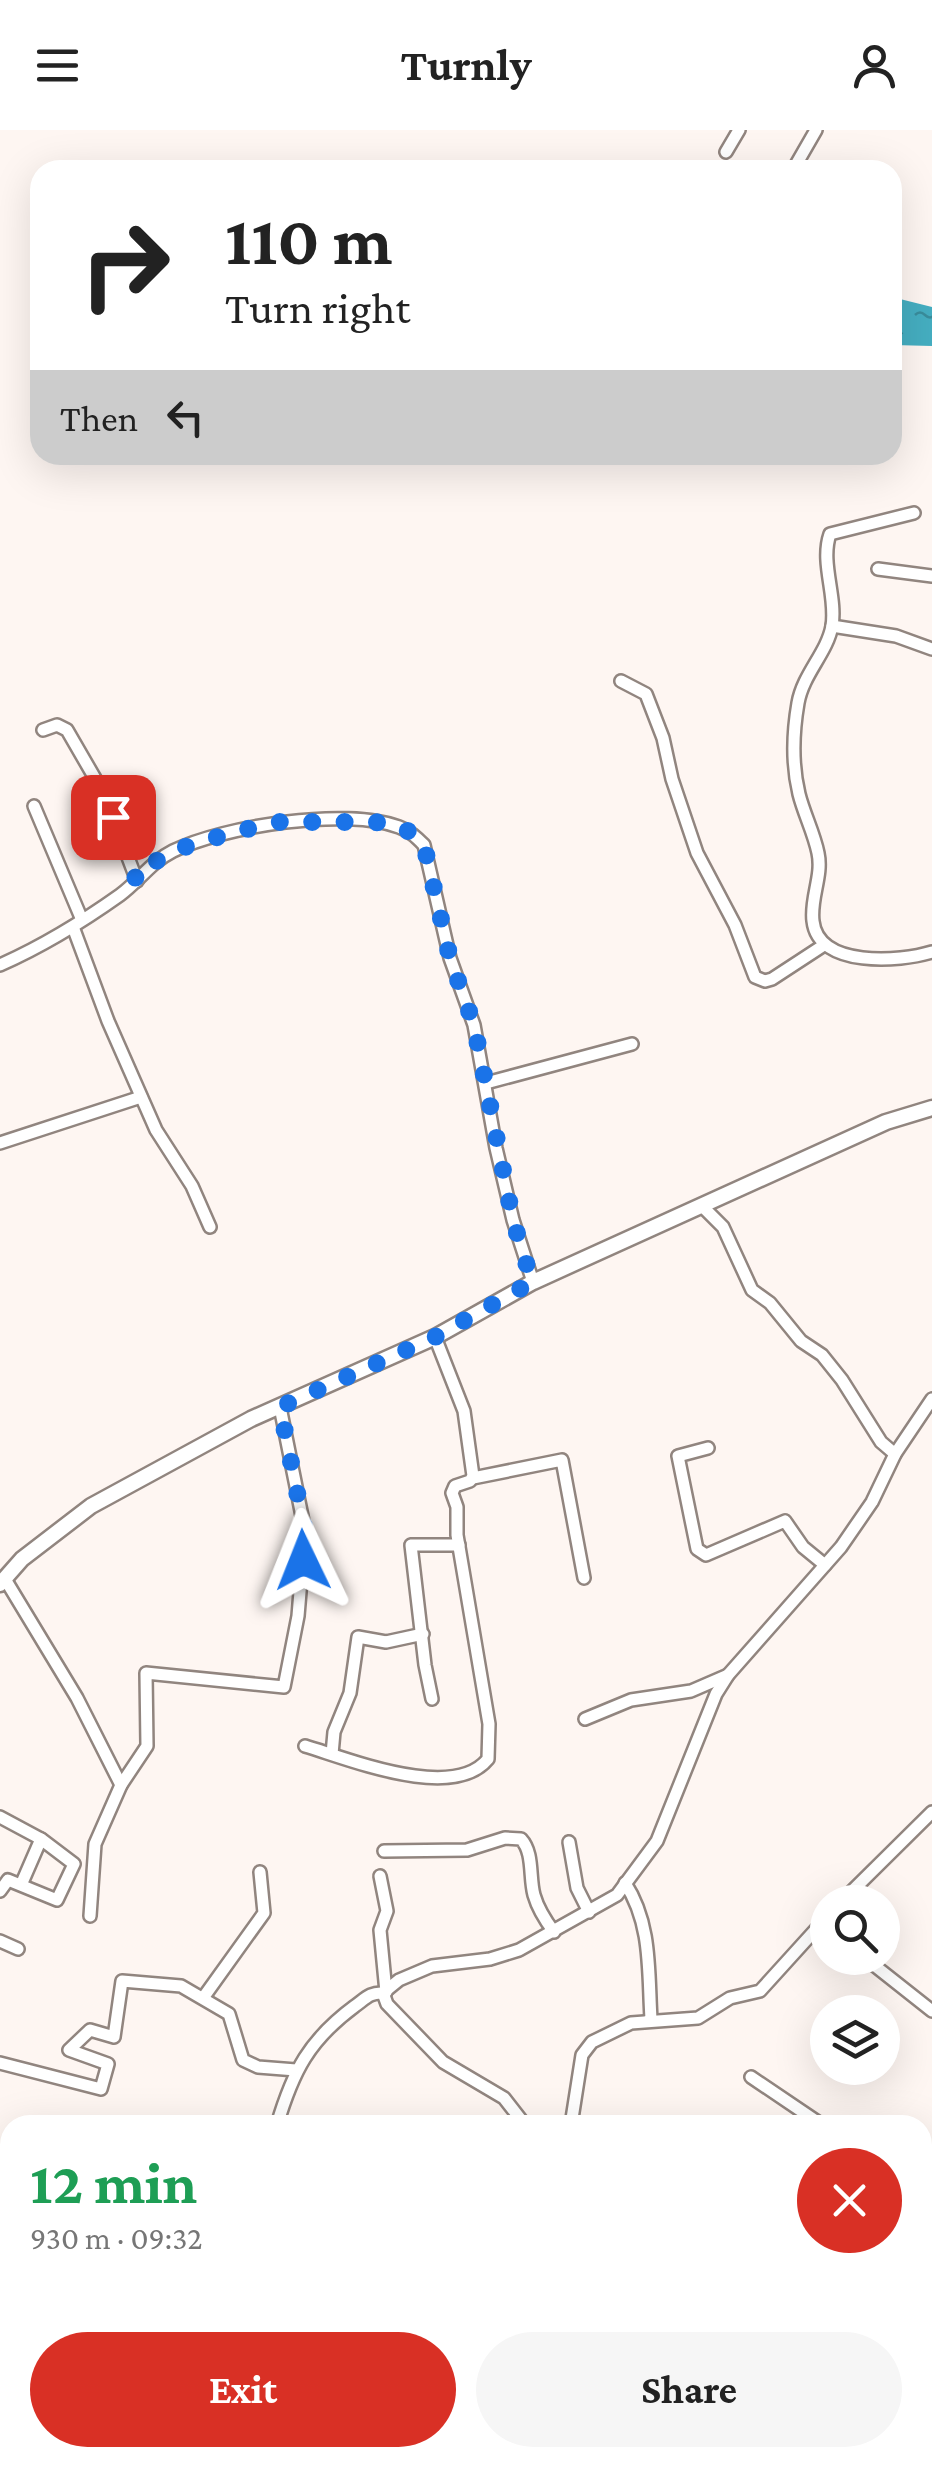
<!DOCTYPE html>
<meta charset="utf-8">
<style>
:root{--surface:#fff;--page:#f6f6f6;--text:#222;--muted:#767676;--accent:#d93025}
body{margin:0;font-family:"Crimson Pro",serif;background:var(--page);color:var(--text);height:100vh;display:flex;flex-direction:column;font-size:38px;white-space:nowrap}
*{box-sizing:border-box;margin:0}
p{font-size:32px;color:var(--muted)}
.icon{flex:none;width:55px;height:55px;fill:none;stroke:currentColor;stroke-width:2;stroke-linecap:round;stroke-linejoin:round}
.map{position:relative;flex:1;overflow:hidden}
.side{position:absolute;left:0px;top:1985px;width:932px;height:352px;display:flex;flex-direction:column;background:var(--surface);border-radius:30px 30px 0 0;box-shadow:0 10px 40px #0002}
.side>*{flex:none}
.top-card{position:absolute;left:30px;top:30px;width:872px;height:305px;border-radius:30px;box-shadow:0 10px 40px #0002;background:#fff;color:var(--text);overflow:hidden}
.controls{position:absolute;left:810px;top:1755px;display:grid;gap:20px}
.controls a{display:grid;place-items:center;width:90px;height:90px;border-radius:50%;background:var(--surface);box-shadow:0 10px 40px #0002;font-size:50px}
.pin{position:absolute;display:grid;place-items:center;width:85px;height:85px;color:#fff;margin:-42px;border-radius:20px;box-shadow:0 5px 15px #0006}
.me{position:absolute;width:110px;margin:-55px;rotate:358deg;stroke-linejoin:round;filter:drop-shadow(0 0 8px #0008)}
.turn{display:flex;align-items:center;gap:35px;height:210px;padding:0 30px;font-size:45px}
.turn .icon{width:130px;height:130px;stroke-width:2.5}
.turn b{display:block;font-size:70px;line-height:85px}
.then{display:flex;align-items:center;height:95px;padding:0 30px;background:#0003;gap:20px;font-size:38px}
.round{display:grid;place-items:center;flex:none;width:105px;height:105px;border-radius:52px;background:var(--page)}
.headline{display:flex;align-items:center;justify-content:space-between;height:170px;padding:0 30px}
h1{font-size:60px;font-weight:700;line-height:75px;color:#1e9e55}
.button{display:flex;gap:20px;margin-top:auto;padding:20px 30px}
.button a{flex:1;height:115px;border-radius:60px;background:var(--accent);color:#fff;font-size:40px;font-weight:700;line-height:115px;text-align:center}
.button a+a{background:var(--page);color:var(--text)}
header{display:flex;justify-content:space-between;align-items:center;height:130px;padding:0 30px;background:var(--surface);font-size:45px;font-weight:700}
.map>svg:first-child{display:block}
.water{fill:url(#water-ripples)}
.lines{fill:none;stroke-linecap:round;stroke-linejoin:round}
.minor-casing{stroke:#91857f;stroke-width:16}
.tertiary-casing{stroke:#91857f;stroke-width:19}
.minor{stroke:#fff;stroke-width:11}
.tertiary{stroke:#fff;stroke-width:14}
.route{stroke:#1a73e8;stroke-width:18;stroke-dasharray:0 32.4}
</style>
<header><svg class="icon" aria-label="menu" viewBox="0 0 24 24"><path d="M4 6h16M4 12h16M4 18h16"/></svg>Turnly<svg class="icon" aria-label="person" viewBox="0 0 24 24"><circle cx="12" cy="8" r="4"/><path d="M4 21q1-7 8-7t8 7"/></svg></header>
<div class="map">
<svg width="932" height="2337" viewBox="0 0 932 2337">
<defs>
<pattern id="water-ripples" width="26" height="14" patternUnits="userSpaceOnUse" patternTransform="scale(2.5)"><rect width="26" height="14" fill="#45aec1"/><path d="M2 4q2-2 4 0t4 0M15 11q2-2 4 0t4 0" fill="none" stroke="#398d9c"/></pattern>
</defs>
<rect width="100%" height="100%" fill="#fef6f2"/>
<polygon class="water" points="892,167 932,177 932,216 893,215"/>
<g class="lines">
<defs>
<g id="minor">
<polyline points="726,22 739,0"/>
<polyline points="793,40 816,0"/>
<path d="M914,383L830,404C820,433 837,466 832,496C827,523 803,544 798,573C793,602 792,635 799,664C804,684 814,703 818,723C823,746 810,768 813,791C818,838 900,832 932,822"/>
<polyline points="878,439 932,446"/>
<polyline points="832,496 896,506 932,519"/>
<polyline points="621,551 646,564 663,608 672,649 697,723 735,795 755,847 765,851 772,849 824,815"/>
<polyline points="43,600 57,595 67,600 104,664 137,751"/>
<polyline points="34,676 82,790"/>
<polyline points="73,797 108,891 156,1000 192,1056 210,1097"/>
<path d="M0,835C43,816 82,792 120,765C139,751 151,732 173,721C224,696 346,677 399,697C410,701 416,707 424,715L450,828L474,895L496,1018L513,1090L533,1152"/>
<polyline points="486,953 632,914"/>
<polyline points="0,1013 141,967"/>
<polyline points="703,1077 723,1097 752,1160 770,1173 801,1211 822,1225 842,1250 881,1312 895,1324"/>
<polyline points="708,1318 678,1326 697,1419 706,1425 785,1391 803,1417 825,1435"/>
<polyline points="473,1348 562,1330 584,1448"/>
<polyline points="5,1449 77,1568 121,1655 95,1714 90,1786"/>
<polyline points="432,1569 425,1535 411,1415 459,1415"/>
<polyline points="585,1589 631,1570 691,1561 728,1545"/>
<path d="M305,1616C349,1629 453,1672 488,1629L489,1594L457,1405V1377L452,1363L455,1356L470,1351L473,1346L464,1281L435,1207"/>
<polyline points="332,1624 334,1602 350,1563 358,1507 386,1512 423,1504"/>
<polyline points="121,1655 147,1616 146,1543 284,1557 298,1486 305,1401 280,1277"/>
<polyline points="0,1687 41,1709"/>
<polyline points="569,1712 577,1758 589,1782"/>
<path d="M384,1721L467,1720L505,1708L521,1709C534,1723 529,1747 534,1765C538,1779 545,1790 554,1802"/>
<polyline points="380,1746 387,1781 380,1800 386,1862"/>
<path d="M625,1753C652,1794 648,1842 651,1889L648,1891"/>
<polyline points="0,1761 8,1750 57,1770 74,1734 41,1709 21,1755"/>
<polyline points="841,1772 932,1682"/>
<polyline points="0,1811 18,1819"/>
<polyline points="865,1828 932,1881"/>
<polyline points="203,1868 264,1783 260,1742"/>
<polyline points="0,1933 101,1959 108,1934 69,1920 90,1900 114,1907 122,1851 181,1856 229,1884 243,1930 258,1937 296,1940"/>
<polyline points="751,1947 822,1995"/>
<path d="M277,1995C293,1941 309,1910 355,1876C365,1869 370,1862 383,1863"/>
<polyline points="525,1995 504,1968 443,1932 387,1874 383,1863 399,1850 432,1836 490,1829 519,1820 617,1765 657,1711 716,1564 728,1545 841,1417 872,1372 895,1324 932,1269"/>
<polyline points="571,1995 582,1925 592,1912 631,1893 698,1888 730,1868 760,1861 828,1786"/>
<polyline points="922,2066 932,2070"/>
<polyline points="922,2095 932,2076"/>
<polyline points="922,2194 932,2195"/>
<polyline points="922,2296 932,2294"/>
<polyline points="259,2328 264,2337"/>
<polyline points="864,2328 866,2337"/>
<polyline points="472,2337 473,2328"/>
<polyline points="734,2337 754,2328"/>
</g>
<polyline id="tertiary" points="0,1454 22,1429 91,1376 251,1289 435,1207 533,1152 886,992 932,978"/>
</defs>
<use href="#minor" class="minor-casing"/>
<use href="#tertiary" class="tertiary-casing"/>
<use href="#minor" class="minor"/>
<use href="#tertiary" class="tertiary"/>
</g>
<g class="lines">
<polyline class="route" points="113,687 121,716 137,751 153,733 175,720 234,702 279,692 374,692 393,694 412,703 424,715 450,828 474,895 513,1090 532,1152 435,1207 280,1277 305,1402 303,1430"/>
</g>
</svg>
<div class="controls">
<a><svg class="icon" aria-label="search" viewBox="0 0 24 24"><circle cx="10" cy="10" r="6"/><path d="M15 15l6 6"/></svg></a>
<a><svg class="icon" aria-label="layers" viewBox="0 0 24 24"><path d="M12 4l9 5-9 5-9-5zM3 14l9 5 9-5"/></svg></a>
</div>
<div class="pin" style="left:113px;top:687px;background:#d93025"><svg class="icon" aria-label="arrive" viewBox="0 0 24 24"><path d="M6 21V4h12l-3 4 3 4H6"/></svg></div>
<svg class="me" style="left:303px;top:1430px" viewBox="-20 -20 40 40"><path d="M0-17L14 15 0 8-14 15z" fill="#1a73e8" stroke="#fff" stroke-width="4"/></svg>
<div class="top-card">
<div class="turn"><svg class="icon" aria-label="right" viewBox="0 0 24 24"><path d="M7 20v-9h11M14 6l5 5-5 5"/></svg><div><b>110 m</b>Turn right</div></div>
<div class="then">Then<svg class="icon" aria-label="left" viewBox="0 0 24 24"><path d="M17 20v-9H6M10 6l-5 5 5 5"/></svg></div>
</div>
<section class="side">
<div class="headline"><div><h1>12 min</h1><p>930 m · 09:32</p></div><a class="round" style="background:#d93025;color:#fff"><svg class="icon" aria-label="close" viewBox="0 0 24 24"><path d="M6 6l12 12M18 6L6 18"/></svg></a></div>
<div class="button"><a>Exit</a><a>Share</a></div>
</section>
</div>
